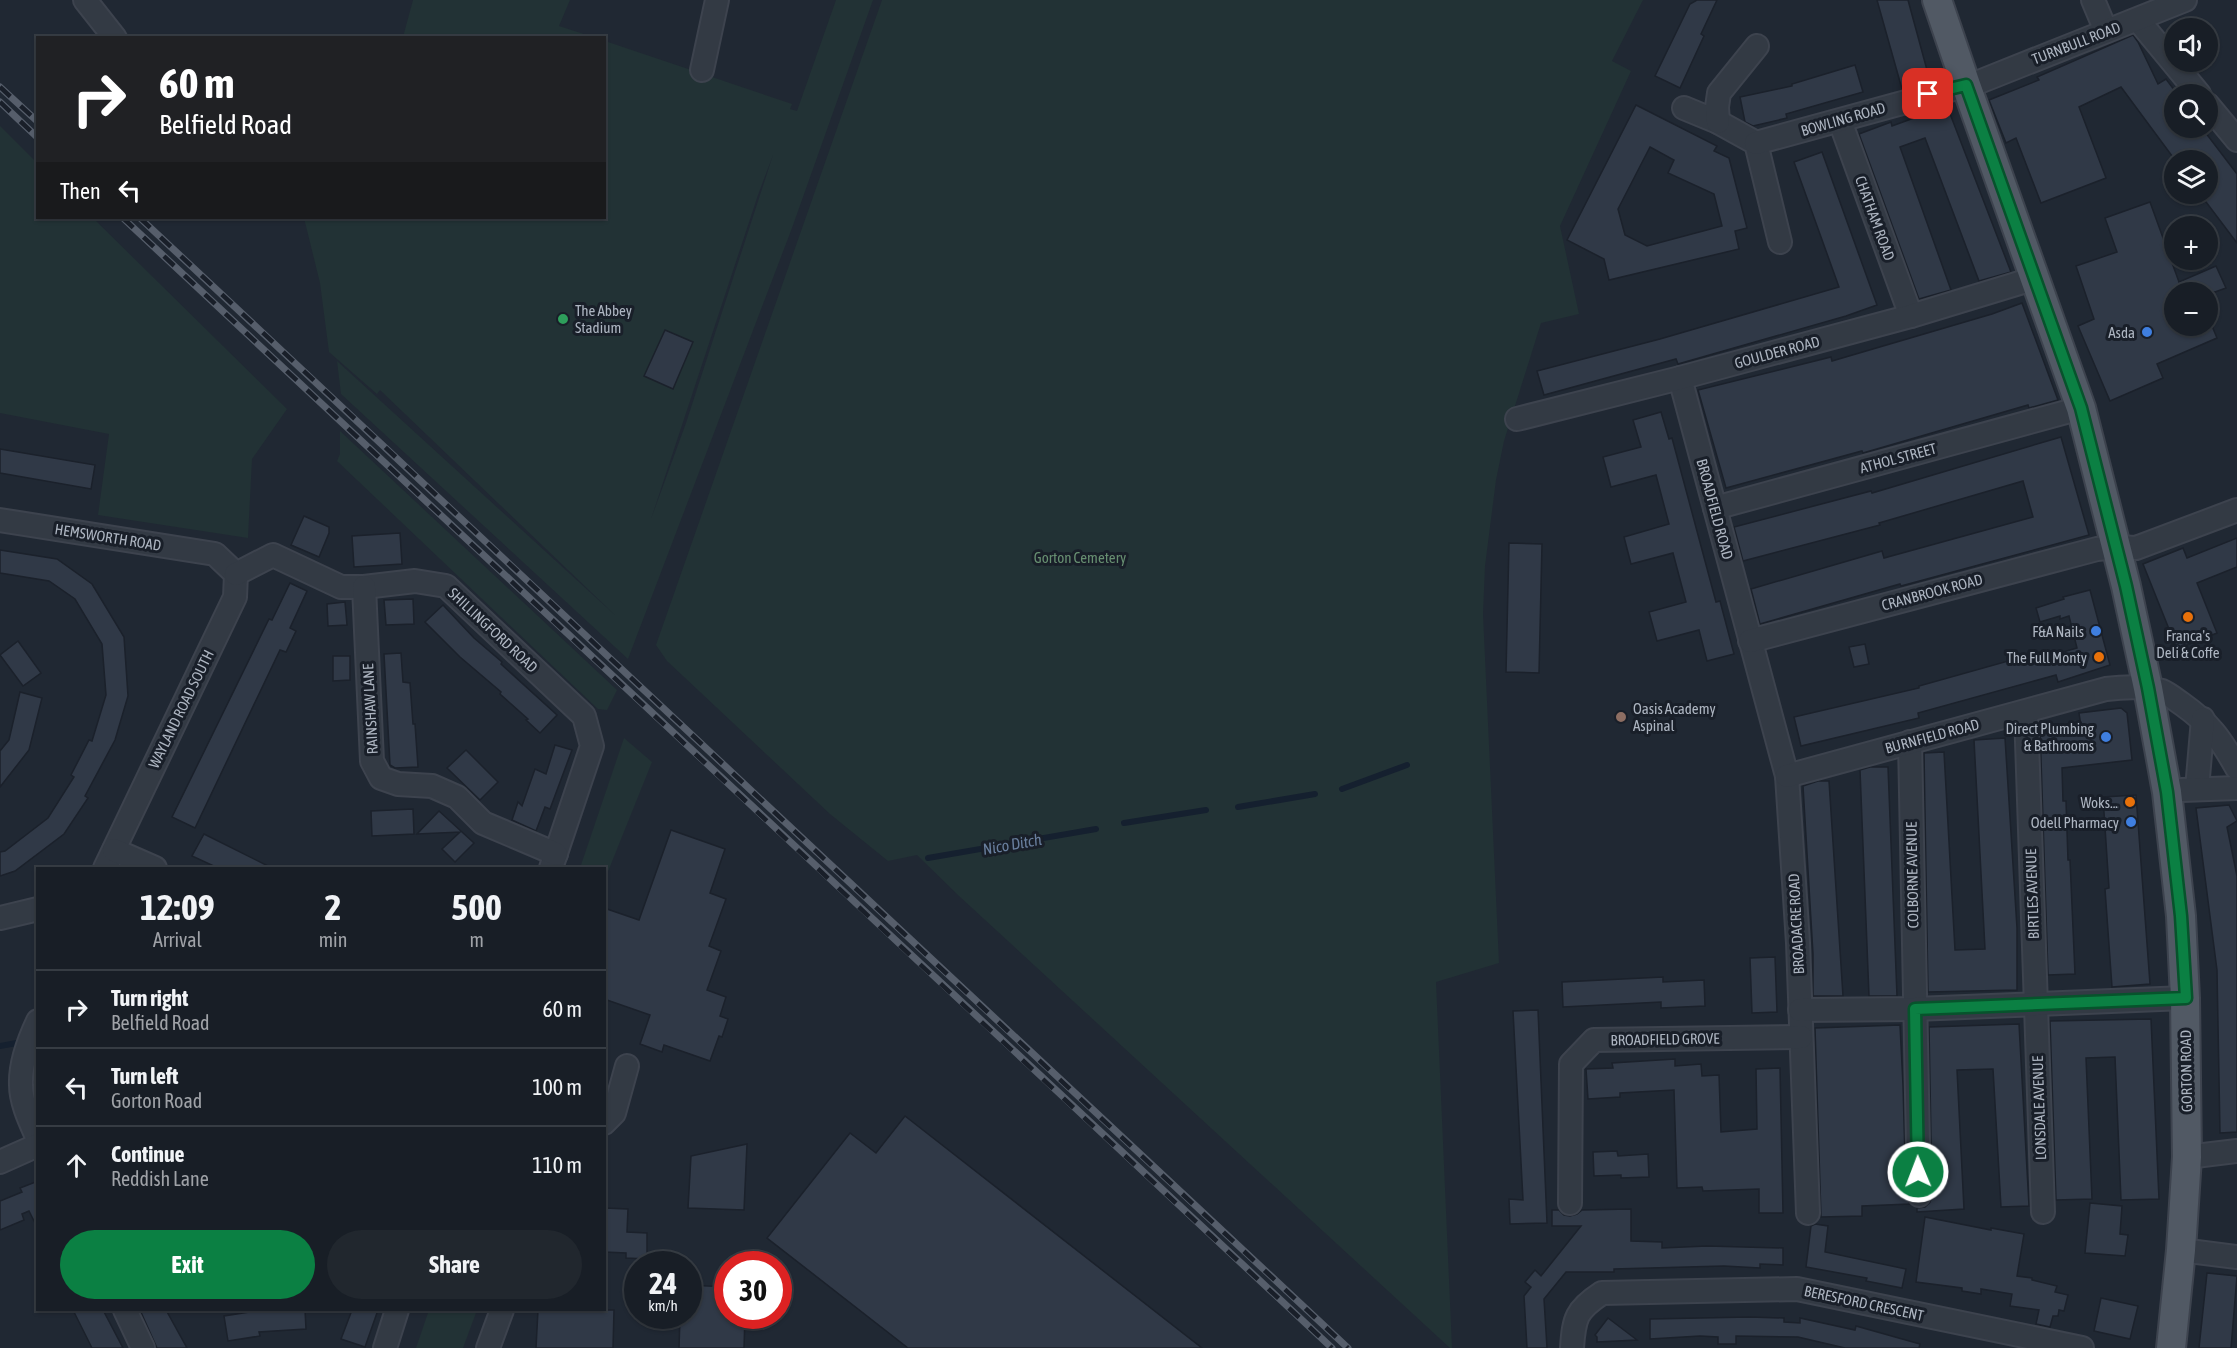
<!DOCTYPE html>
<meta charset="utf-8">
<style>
:root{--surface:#181e26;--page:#21272e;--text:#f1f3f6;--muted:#9fa2a7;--line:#363c43;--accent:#0b8043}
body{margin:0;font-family:"Asap Condensed",sans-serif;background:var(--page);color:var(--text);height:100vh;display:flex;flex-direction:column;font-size:22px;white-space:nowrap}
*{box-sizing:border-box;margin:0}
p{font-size:20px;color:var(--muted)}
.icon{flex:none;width:33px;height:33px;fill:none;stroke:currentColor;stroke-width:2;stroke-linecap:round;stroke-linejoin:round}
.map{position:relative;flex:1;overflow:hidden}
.side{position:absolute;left:36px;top:867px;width:570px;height:444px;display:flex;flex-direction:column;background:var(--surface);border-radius:0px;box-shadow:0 2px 4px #0004,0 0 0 2px var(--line)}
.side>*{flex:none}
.banner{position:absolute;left:36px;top:36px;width:570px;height:183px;border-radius:0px;box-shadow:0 2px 4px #0004,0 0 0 2px var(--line);background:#202124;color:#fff;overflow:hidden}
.controls{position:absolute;left:2164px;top:18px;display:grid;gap:12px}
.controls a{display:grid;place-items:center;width:54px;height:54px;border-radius:50%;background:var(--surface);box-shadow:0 2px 4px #0004,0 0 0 2px var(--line);font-size:30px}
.speed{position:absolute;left:624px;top:1251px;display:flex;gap:12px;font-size:30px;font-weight:700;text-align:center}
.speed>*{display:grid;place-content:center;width:78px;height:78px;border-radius:50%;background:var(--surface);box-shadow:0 2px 4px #0004,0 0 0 2px var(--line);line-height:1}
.speed small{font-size:15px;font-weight:400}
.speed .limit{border:9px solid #d22;background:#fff;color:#111}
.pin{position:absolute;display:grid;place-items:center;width:51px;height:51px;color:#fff;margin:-26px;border-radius:12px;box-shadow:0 3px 9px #0006}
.me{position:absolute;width:66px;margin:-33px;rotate:359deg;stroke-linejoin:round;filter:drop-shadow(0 0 4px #0008)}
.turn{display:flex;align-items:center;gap:21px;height:126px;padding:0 24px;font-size:27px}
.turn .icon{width:78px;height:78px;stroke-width:2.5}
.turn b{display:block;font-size:42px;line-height:51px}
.then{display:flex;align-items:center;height:57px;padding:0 24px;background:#0003;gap:12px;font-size:22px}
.eta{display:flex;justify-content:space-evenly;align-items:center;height:102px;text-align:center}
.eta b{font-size:36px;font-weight:700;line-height:42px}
.button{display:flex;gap:12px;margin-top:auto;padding:12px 24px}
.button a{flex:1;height:69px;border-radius:36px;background:var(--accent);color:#fff;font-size:24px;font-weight:700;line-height:69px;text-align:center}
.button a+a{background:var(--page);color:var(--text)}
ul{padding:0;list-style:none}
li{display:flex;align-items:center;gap:18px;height:78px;padding:0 24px;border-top:2px solid var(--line)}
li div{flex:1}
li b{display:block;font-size:22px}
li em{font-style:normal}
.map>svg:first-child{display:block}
.green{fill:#223235;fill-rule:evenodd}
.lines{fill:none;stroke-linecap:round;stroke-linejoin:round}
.stream{stroke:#15202f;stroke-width:6}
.building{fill:#303947;stroke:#1b212b;stroke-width:1.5;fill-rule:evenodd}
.minor-casing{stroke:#3d434e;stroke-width:26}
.major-casing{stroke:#3d434e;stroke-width:32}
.minor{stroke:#333a44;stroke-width:22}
.major{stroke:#515964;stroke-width:28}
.rail-casing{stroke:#565e6b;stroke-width:7}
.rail{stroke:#191f29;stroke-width:4.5;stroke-dasharray:14;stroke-linecap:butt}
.route-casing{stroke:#07532c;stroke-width:15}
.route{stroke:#0b8043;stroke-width:10}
.leisure-dot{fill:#2e9e5b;stroke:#191f29;stroke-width:2}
.shop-dot{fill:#3f7fe0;stroke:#191f29;stroke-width:2}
.food-dot{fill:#e8710a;stroke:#191f29;stroke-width:2}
.education-dot{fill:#8d6e63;stroke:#191f29;stroke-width:2}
.labels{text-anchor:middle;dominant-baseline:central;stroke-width:6;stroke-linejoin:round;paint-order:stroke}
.street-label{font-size:15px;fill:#adb5c1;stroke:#191f29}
.poi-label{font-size:15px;fill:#adb5c1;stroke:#191f29;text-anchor:end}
.park-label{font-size:15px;fill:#678f71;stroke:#191f29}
.water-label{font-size:16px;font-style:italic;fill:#697f9e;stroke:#191f29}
</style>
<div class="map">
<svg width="2237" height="1348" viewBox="0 0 2237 1348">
<rect width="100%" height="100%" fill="#202833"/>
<g class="green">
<polygon points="413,0 570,0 559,26 593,37 403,37"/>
<path d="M836,0H873L792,228L628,659L341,394L337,361L616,616L380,390L377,394L329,352L320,283L304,218H604L605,41L792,104L790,109L797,111ZM773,155L686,423L651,519L758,195Z"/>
<polygon points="882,0 1643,0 1612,61 1631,71 1560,226 1579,314 1541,323 1504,441 1496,480 1485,566 1483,614 1499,963 1436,982 1452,1348 1450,1348 959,896 917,855 888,861 830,814 667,661 656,645"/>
<polygon points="0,126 37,163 38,218 93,218 287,409 252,459 248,538 98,515 109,434 0,413"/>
<polygon points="340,431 617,690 607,710 598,709 337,461 340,454"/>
<polygon points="624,738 652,762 605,879 604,868 580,868"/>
<polygon points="429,1310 477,1310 463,1348 416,1348"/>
</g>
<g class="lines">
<g class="stream">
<polyline points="1342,789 1407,765"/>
<polyline points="1238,807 1315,794"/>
<polyline points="1124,823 1206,810"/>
<polyline points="928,858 1096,829"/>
<polyline points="0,1046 22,1042"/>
</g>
</g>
<g class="building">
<polygon points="1697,0 1717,0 1701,34 1704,36 1680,88 1655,76 1690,4"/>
<polygon points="1877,0 1908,0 1930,81 1902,89"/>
<polygon points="2133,35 2138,42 2158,84 2166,79 2175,91 2175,128 2202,128 2237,174 2237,243 2200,194 2208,194 2208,160 2175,160 2121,87 2079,107 2106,178 2041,203 2016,138 2006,143 1989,100 2039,80 2037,77"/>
<polygon points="1855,65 1863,92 1786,114 1787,118 1753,126 1745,122 1740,97 1792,86 1792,84"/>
<path d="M1636,105L1717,146L1714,151L1729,158L1747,228L1735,231L1739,249L1609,280L1604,259L1567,240ZM1650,147L1674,160L1668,173L1714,194L1722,226L1647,246L1625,235L1618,209Z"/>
<polygon points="1947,106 2011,272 1979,281 1925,138 1900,147 1951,290 1919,299 1859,134 1891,122 1892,126"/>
<polygon points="1822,152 1877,305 1846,316 1678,364 1676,359 1544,395 1537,371 1660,339 1839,287 1794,162"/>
<polygon points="2150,202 2179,282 2216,266 2226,288 2215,292 2175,292 2175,326 2212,326 2217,338 2157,364 2163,378 2110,401 2078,326 2094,319 2076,266 2117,252 2105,218"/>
<polygon points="2022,303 2058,400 2029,408 2028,405 1863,453 1862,451 1726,488 1698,390 1831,357 1832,361 1992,314"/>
<polygon points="665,330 693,342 673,389 644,376"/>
<polygon points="1661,412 1669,439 1672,438 1716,602 1720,601 1734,654 1707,661 1699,630 1657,641 1649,612 1686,602 1673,553 1631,564 1624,537 1669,524 1656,475 1611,487 1603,457 1641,447 1633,420"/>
<polygon points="2061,437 2089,535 1901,586 1900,584 1760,624 1751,589 1882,551 1884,558 2033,517 2023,481 1879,523 1880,525 1743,561 1734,527 1871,491 1872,493"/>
<polygon points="0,449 95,465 91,489 0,473"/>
<polygon points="304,516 329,527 329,533 319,557 291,545"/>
<polygon points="400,533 402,564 354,567 352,536"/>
<polygon points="2237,538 2237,567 2197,583 2217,633 2177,649 2143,564 2183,548 2187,558"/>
<polygon points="1509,543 1542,544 1539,673 1506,672"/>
<polygon points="0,550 57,559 92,584 124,637 128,696 115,740 85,796 88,798 64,834 15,871 0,876 0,852 5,851 48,818 74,777 71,775 89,740 92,741 106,695 102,644 75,599 49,581 0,573"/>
<polygon points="290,583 307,591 290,628 296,631 286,652 280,650 195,828 172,817 269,619 272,620"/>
<polygon points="2090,590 2110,665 2058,682 2056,675 1918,713 1919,718 1801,746 1794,717 1919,688 1919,686 2040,652 2042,658 2077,648 2069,616 2060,619 2060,616 2040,622 2036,608 2064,599 2063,597"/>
<polygon points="413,599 414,624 386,625 384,600"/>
<polygon points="345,602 347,625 328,626 327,604"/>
<polygon points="443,605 474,638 502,662 501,664 557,715 540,733 526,720 528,719 500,694 501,692 460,657 425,622"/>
<polygon points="18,641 41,673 23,686 0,655"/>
<polygon points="1865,644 1869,664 1854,667 1849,647"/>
<polygon points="401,653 403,682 410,683 413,724 415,724 418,767 395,768 390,765 384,654"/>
<polygon points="333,656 350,656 350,680 333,681"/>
<polygon points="20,692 42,698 29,750 0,787 0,751 9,740"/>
<polygon points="2121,708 2127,713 2132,760 2062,768 2063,801 2066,801 2068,860 2070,860 2075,974 2048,975 2040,728 2081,726 2079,713"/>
<polygon points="2005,738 2017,928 2017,990 1928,992 1924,753 1944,752 1955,950 1985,949 1974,740"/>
<polygon points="555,745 572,750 550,809 545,807 536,831 512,820 518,802 522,806 535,769 546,774"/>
<polygon points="466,750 498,782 480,800 447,768"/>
<polygon points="1870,767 1888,767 1897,996 1869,996 1860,770"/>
<polygon points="1818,781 1829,781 1843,996 1813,996 1813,954 1803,786"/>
<polygon points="2136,795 2150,984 2112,987 2105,889 2109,888 2103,797"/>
<polygon points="2229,805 2237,821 2227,827 2237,876 2237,1132 2220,1133 2217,970 2196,808"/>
<polygon points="413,809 414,834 372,836 371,811"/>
<polygon points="439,811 474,843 455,862 442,849 460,832 417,834"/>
<polygon points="671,830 725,849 710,893 726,899 709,946 721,951 707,990 726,997 720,1016 728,1019 722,1037 719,1036 710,1061 664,1045 662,1052 640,1044 650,1015 604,999 604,917 607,909 639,920"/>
<polygon points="204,834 272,868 218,868 192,856"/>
<polygon points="1775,957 1777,1012 1752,1013 1750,958"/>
<polygon points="1663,977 1663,982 1704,980 1705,1006 1661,1008 1661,1002 1563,1007 1562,982"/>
<polygon points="1538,1010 1547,1223 1510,1224 1509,1199 1523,1200 1513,1011"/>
<polygon points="2151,1019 2159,1199 2121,1200 2115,1057 2086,1058 2092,1199 2056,1200 2050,1021"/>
<polygon points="2019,1024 2029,1206 2001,1207 1993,1069 1957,1070 1964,1209 1917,1212 1917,1208 1925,1207 1930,1202 1932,1195 1929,1027"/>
<polygon points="1900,1025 1903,1085 1906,1195 1910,1204 1862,1206 1862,1216 1821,1217 1815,1028"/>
<polygon points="1675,1059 1675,1066 1701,1064 1702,1076 1719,1075 1721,1132 1757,1129 1756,1069 1780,1068 1783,1213 1759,1213 1759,1189 1703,1191 1702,1187 1677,1188 1674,1090 1620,1093 1620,1097 1588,1099 1586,1069 1613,1068 1612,1063"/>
<polygon points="905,1116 1202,1348 908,1348 767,1238 850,1133 876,1153"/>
<polygon points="747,1144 744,1210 688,1208 691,1156"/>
<polygon points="1617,1151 1618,1156 1648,1154 1649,1177 1621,1178 1621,1175 1594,1176 1593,1152"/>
<polygon points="38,1181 38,1229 29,1211 22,1214 24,1220 0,1230 0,1201 22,1192 20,1188"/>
<polygon points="2090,1203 2122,1206 2120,1234 2128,1235 2125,1256 2085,1253"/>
<polygon points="604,1208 628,1209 627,1232 647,1233 647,1259 626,1258 626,1253 604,1252"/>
<polygon points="1631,1209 1631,1241 1662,1242 1662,1248 1707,1246 1783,1248 1783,1265 1760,1264 1760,1268 1724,1266 1614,1269 1614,1272 1566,1272 1544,1299 1547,1348 1527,1348 1524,1296 1531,1287 1525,1282 1535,1270 1541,1276 1581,1226 1552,1226 1552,1210 1559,1210 1564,1215 1570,1216 1577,1214 1582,1210"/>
<polygon points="1925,1217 1991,1230 1991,1228 2024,1234 2017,1276 2032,1278 2032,1280 2057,1286 2055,1292 2068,1295 2064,1311 2059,1310 2058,1316 2053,1316 2050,1327 2036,1324 2039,1310 2010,1306 2012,1294 1981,1289 1981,1294 1962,1291 1962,1288 1916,1282"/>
<polygon points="1815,1224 1828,1226 1825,1252 1906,1269 1902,1288 1866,1281 1867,1278 1806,1267 1811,1226"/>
<polygon points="2207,1273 2237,1276 2231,1348 2199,1348"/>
<polygon points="688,1285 728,1287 728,1316 745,1316 744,1348 679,1348 680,1316 688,1316"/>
<polygon points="2101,1298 2138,1306 2130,1339 2094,1331"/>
<polygon points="73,1310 103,1310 123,1348 92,1348"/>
<polygon points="140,1310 166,1310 187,1348 157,1348"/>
<polygon points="263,1310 305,1310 306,1329 259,1332 260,1336 228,1341 224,1316"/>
<polygon points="352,1310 378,1310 365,1347 341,1339"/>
<polygon points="538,1310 614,1310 613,1348 536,1348"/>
<polygon points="1750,1317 1784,1318 1784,1322 1800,1323 1800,1318 1855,1330 1856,1326 1920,1344 1919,1348 1845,1348 1798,1337 1736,1336 1736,1344 1718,1344 1718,1337 1700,1336 1650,1339 1650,1319"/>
<polygon points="1608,1318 1637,1340 1597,1342 1597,1337 1595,1335"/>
</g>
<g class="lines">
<defs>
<g id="minor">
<polyline points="85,0 115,38"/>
<polyline points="2093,0 2106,31"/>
<polyline points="2138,20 2199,94"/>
<polyline points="702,70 717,0"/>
<polyline points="2208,105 2237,140"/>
<polyline points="1684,108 1718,122 1756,143 1780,242"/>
<polyline points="1840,121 1911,316"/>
<polyline points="1718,122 1717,107 1719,93 1757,46"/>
<polyline points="1756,143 1979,82 2185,0"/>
<polyline points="1680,378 1787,776 1798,943 1808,1213"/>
<polyline points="1517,419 1680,378 1911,316 2036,278"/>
<polyline points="1715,508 2081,408"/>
<polyline points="0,520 215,554 236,574 235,597 105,868"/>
<polyline points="236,574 273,555 341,587 364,587 415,581 446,586 584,716 592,746 551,868"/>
<polyline points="364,587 372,761 381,778 398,784 432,786 457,797 483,823 556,854"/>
<polyline points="1750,641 2097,549 2116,547 2136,548 2237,510"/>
<polyline points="2026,712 2043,1212"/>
<polyline points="1910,742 1919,1195"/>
<path d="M1787,776L2106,689C2122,687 2146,686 2162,691C2169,694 2176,700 2182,704C2210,724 2220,738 2237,768"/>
<polyline points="2197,789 2203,719"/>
<polyline points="2182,790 2237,788"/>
<polyline points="114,850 155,868"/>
<polyline points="0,918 38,909"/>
<polyline points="1800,1010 1915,1009 2185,998"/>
<path d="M38,1021C29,1040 20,1064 21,1085C21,1103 31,1123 38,1139"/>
<polyline points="604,1123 614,1113 627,1066"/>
<polyline points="2187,1157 2237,1151"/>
<polyline points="0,1162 38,1145"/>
<polyline points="1570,1203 1571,1064 1594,1040 1801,1037"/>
<polyline points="2181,1250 2237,1257"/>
<polyline points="125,1310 143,1348"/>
<polyline points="385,1348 397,1310"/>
<polyline points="488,1348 502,1310"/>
<path d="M1572,1348C1574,1318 1576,1310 1602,1293L1797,1289L2082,1348"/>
</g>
<polyline id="major" points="1937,0 1966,85 2081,408 2126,586 2148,688 2167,792 2181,916 2185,998 2187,1157 2181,1250 2171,1348"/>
</defs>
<use href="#minor" class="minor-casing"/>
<use href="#major" class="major-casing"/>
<use href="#minor" class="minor"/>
<use href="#major" class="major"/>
<defs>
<g id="rail">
<polyline points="0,87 38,122"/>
<polyline points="0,102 38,138"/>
<path d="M123,218C526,594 927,973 1332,1348"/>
<path d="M140,218C543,594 944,973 1348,1348"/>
</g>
</defs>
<use href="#rail" class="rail-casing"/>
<use href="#rail" class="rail"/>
</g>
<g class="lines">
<defs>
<polyline id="route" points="1918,1172 1915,1009 2186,998 2181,916 2167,792 2148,688 2126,586 2081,408 1966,85 1928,94"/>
</defs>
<use href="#route" class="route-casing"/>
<use href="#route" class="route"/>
</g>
<circle class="leisure-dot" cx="563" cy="319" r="6"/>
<g class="shop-dot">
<circle cx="2147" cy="332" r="6"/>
<circle cx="2096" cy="631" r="6"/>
<circle cx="2106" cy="737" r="6"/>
<circle cx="2131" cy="822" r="6"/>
</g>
<g class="food-dot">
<circle cx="2188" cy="617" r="6"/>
<circle cx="2099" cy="657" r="6"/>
<circle cx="2130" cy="802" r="6"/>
</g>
<circle class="education-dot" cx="1621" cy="717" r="6"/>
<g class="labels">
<g class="street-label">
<text transform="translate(2076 43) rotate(-21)">TURNBULL ROAD</text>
<text transform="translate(1843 119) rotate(-16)">BOWLING ROAD</text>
<text transform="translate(1875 218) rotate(70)">CHATHAM ROAD</text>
<text transform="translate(1777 352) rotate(-15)">GOULDER ROAD</text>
<text transform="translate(1898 458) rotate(-15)">ATHOL STREET</text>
<text transform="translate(1715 509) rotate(75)">BROADFIELD ROAD</text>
<text transform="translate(108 537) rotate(9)">HEMSWORTH ROAD</text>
<text transform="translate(1932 592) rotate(-15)">CRANBROOK ROAD</text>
<text transform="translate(493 630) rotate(43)">SHILLINGFORD ROAD</text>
<text transform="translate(181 709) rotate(-64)">WAYLAND ROAD SOUTH</text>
<text transform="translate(370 709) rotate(-93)">RAINSHAW LANE</text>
<text transform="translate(1932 736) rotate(-15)">BURNFIELD ROAD</text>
<text transform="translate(1912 875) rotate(-91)">COLBORNE AVENUE</text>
<text transform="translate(2032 894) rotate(-92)">BIRTLES AVENUE</text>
<text transform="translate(1796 924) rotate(-93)">BROADACRE ROAD</text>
<text transform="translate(1665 1039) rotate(-1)">BROADFIELD GROVE</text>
<text transform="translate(2186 1071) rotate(-91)">GORTON ROAD</text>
<text transform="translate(2039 1108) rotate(-92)">LONSDALE AVENUE</text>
<text transform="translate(1864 1303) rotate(12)">BERESFORD CRESCENT</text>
</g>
<g class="poi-label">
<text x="575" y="310" text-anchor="start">The Abbey<tspan x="575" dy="17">Stadium</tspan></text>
<text x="2135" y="332">Asda</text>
<text x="2084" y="631">F&amp;A Nails</text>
<text x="2188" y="635" text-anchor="middle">Franca's<tspan x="2188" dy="17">Deli &amp; Coffe</tspan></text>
<text x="2087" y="657">The Full Monty</text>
<text x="1633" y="708" text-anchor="start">Oasis Academy<tspan x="1633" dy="17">Aspinal</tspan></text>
<text x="2094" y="728">Direct Plumbing<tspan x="2094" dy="17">&amp; Bathrooms</tspan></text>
<text x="2118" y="802">Woks...</text>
<text x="2119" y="822">Odell Pharmacy</text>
</g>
<g class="park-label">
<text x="1080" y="557">Gorton Cemetery</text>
</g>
<g class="water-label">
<text transform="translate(1012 844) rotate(-10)">Nico Ditch</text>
</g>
</g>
</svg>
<div class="controls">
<a><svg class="icon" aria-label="sound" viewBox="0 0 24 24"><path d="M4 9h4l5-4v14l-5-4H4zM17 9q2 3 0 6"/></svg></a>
<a><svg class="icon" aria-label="search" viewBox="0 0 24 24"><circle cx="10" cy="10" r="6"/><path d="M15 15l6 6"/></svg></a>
<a><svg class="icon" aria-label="layers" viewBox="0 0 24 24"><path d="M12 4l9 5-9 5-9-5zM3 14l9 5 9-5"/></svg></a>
<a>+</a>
<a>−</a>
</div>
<div class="speed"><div>24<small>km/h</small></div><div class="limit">30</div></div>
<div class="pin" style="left:1928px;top:94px;background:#d93025"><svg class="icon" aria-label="arrive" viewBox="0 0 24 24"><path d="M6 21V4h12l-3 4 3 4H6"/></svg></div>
<svg class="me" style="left:1918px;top:1172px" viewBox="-20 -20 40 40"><circle r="17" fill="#0b8043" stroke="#fff" stroke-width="3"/><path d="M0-11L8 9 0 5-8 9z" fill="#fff"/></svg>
<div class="banner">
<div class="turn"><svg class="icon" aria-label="right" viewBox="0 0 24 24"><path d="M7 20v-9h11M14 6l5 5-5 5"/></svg><div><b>60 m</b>Belfield Road</div></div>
<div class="then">Then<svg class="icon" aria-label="left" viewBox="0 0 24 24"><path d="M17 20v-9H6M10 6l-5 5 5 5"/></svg></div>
</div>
<section class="side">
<div class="eta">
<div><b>12:09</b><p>Arrival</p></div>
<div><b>2</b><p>min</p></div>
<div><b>500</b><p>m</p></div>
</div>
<ul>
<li><svg class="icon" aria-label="right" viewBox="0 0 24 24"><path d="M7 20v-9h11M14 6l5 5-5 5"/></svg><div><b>Turn right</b><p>Belfield Road</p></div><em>60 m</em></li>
<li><svg class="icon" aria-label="left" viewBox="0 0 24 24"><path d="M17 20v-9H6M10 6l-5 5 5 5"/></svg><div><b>Turn left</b><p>Gorton Road</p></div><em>100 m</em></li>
<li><svg class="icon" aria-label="ahead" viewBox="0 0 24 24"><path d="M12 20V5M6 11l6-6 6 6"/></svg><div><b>Continue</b><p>Reddish Lane</p></div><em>110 m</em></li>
</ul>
<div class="button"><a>Exit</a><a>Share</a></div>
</section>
</div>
